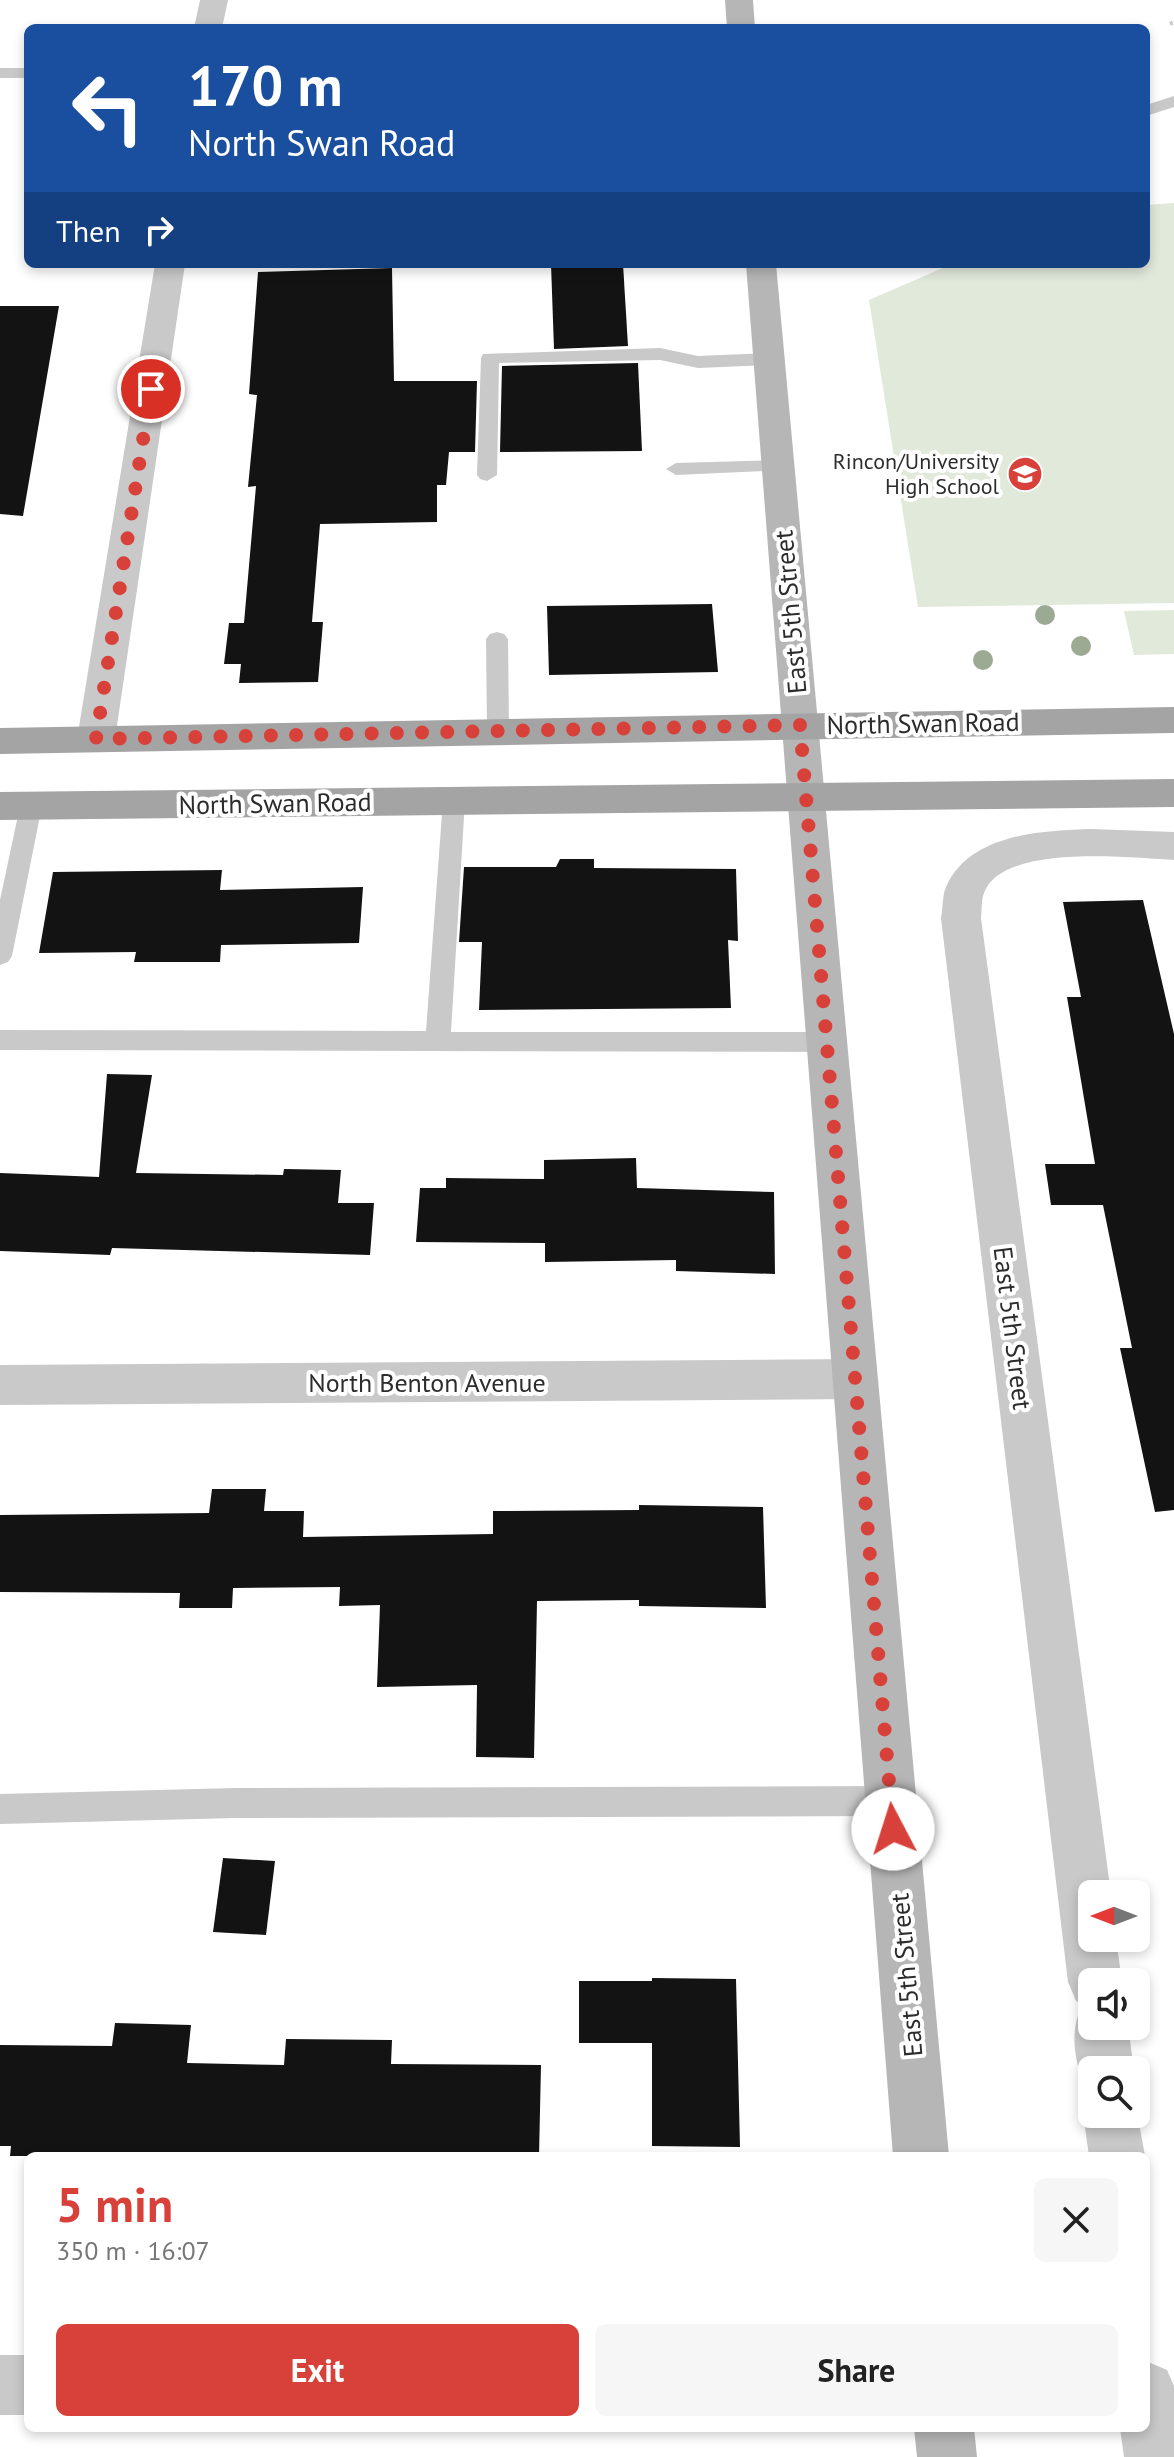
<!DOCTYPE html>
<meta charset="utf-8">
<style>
:root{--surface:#fff;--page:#f6f6f6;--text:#222;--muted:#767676;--accent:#d7413a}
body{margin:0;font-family:"PT Sans",sans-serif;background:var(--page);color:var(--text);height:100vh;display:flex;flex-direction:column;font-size:30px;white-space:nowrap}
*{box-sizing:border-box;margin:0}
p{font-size:26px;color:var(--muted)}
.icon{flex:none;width:44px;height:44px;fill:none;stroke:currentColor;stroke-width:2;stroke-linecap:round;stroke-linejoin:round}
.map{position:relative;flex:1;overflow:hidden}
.drawer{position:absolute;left:24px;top:2152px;width:1126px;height:280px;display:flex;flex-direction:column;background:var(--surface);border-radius:12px;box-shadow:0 4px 12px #0003}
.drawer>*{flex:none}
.guide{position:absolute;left:24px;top:24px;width:1126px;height:244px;border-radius:12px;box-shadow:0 4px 12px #0003;background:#1a4fa0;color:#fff;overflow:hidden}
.needle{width:52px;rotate:270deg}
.buttons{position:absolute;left:1078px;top:1880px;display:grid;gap:16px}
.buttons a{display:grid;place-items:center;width:72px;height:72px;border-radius:12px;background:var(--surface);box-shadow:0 4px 12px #0003;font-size:40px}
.pin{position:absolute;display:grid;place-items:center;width:68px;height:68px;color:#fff;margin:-34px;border:4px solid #fff;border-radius:50%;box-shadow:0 2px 8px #0007}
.me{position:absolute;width:88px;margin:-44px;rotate:355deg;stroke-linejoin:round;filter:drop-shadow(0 0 6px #0008)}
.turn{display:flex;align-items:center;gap:28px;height:168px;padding:0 32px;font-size:36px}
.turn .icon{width:104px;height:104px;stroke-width:2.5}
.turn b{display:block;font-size:56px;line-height:68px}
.then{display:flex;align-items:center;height:76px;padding:0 32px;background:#0003;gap:16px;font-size:30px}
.round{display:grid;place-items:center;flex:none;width:84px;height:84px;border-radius:12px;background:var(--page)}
.overview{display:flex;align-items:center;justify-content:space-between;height:136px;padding:0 32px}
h1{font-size:48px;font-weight:800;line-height:60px;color:var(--accent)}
.action{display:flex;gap:16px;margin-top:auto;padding:16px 32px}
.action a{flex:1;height:92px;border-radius:12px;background:var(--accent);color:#fff;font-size:32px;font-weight:800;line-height:92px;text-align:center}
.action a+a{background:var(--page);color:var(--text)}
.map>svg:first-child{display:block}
.green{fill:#e1e9db}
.building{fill:#131313}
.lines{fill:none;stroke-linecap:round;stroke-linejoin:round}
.path{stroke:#c9c9c9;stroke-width:4;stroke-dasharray:3 3;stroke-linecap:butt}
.lane{fill:#c9c9c9;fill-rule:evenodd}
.street{fill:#c9c9c9;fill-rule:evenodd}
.secondary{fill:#b6b6b6;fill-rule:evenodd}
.primary{fill:#a4a4a4;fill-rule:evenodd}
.tree{fill:#9caa94}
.route{stroke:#d7413a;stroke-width:14;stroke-dasharray:0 25.2}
.labels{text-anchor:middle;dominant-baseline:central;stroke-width:8;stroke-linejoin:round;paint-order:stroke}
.far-poi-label{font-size:22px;fill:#2c2c2c;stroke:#fff;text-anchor:end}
.street-label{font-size:26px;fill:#2c2c2c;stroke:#fff}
</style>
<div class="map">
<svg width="1174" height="2457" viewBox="0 0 1174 2457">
<rect width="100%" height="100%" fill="#fff"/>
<g class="green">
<polygon points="1174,203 1174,603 918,607 869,300 952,264 1146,264 1146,205"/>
<polygon points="1174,610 1174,654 1134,655 1124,611"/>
</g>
<g class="building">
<polygon points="551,264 623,264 628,346 554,349"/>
<polygon points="392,268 394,381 477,381 475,452 449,452 446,485 437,485 437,522 320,524 312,622 323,622 318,682 239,683 241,664 224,664 229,623 244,623 256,486 248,487 257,395 249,394 258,272"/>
<polygon points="0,306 59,306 23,516 0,514"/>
<polygon points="638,363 642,451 500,452 502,366"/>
<polygon points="712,604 718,672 549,675 547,606"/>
<polygon points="560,859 594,859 594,868 736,869 738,941 728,940 731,1008 479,1010 482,942 459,942 464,867 556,867"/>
<polygon points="222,870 220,890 363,887 359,943 221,945 220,962 134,962 136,952 39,953 53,872"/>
<polygon points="1143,900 1174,1034 1174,1510 1155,1512 1120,1348 1132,1348 1103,1205 1051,1205 1045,1164 1095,1164 1067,997 1081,997 1063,902"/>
<polygon points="107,1074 152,1075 136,1173 283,1175 284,1169 341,1170 338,1203 374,1203 370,1255 112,1248 110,1255 0,1251 0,1173 99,1177"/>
<polygon points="636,1158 637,1188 774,1192 775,1274 676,1271 676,1260 545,1262 545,1243 416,1242 420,1188 446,1188 446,1178 544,1179 544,1160"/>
<polygon points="212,1489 266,1489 264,1511 304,1511 303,1537 493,1534 493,1511 639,1510 639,1505 763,1507 766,1608 639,1606 639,1600 537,1601 534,1758 476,1757 477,1685 377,1687 380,1605 339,1606 340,1587 233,1588 232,1608 179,1608 180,1593 0,1592 0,1515 209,1513"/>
<polygon points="223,1858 275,1861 266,1935 213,1932"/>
<polygon points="652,1978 736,1979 740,2147 652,2146 652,2043 579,2043 579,1981 652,1981"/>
<polygon points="115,2023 191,2025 187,2063 284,2065 286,2039 392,2040 391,2064 541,2065 539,2156 10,2156 11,2146 0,2146 0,2045 112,2046"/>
</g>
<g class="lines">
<polyline class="path" points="1170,24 1174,22"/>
<g class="lane">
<rect x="0" y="68" width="28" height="10"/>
<polygon points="1174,96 1174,107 1146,116 1146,105"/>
<polygon points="660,348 698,356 769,353 778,359 769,365 698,368 660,360 499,363 497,475 487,481 480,479 477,475 481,358 483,354"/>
<polygon points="778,460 788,466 785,470 676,475 666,469 676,463"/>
<polygon points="497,632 504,634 508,639 509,731 506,736 490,736 487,731 486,639 490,634"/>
<polygon points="454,792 462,794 465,800 451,1032 827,1032 836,1035 839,1042 836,1049 827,1052 0,1050 0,1030 426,1031 443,800 446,794"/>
<polygon points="31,798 39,800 42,806 12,956 8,962 0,965 0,900 20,806 23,800"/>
<polygon points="891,1786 902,1790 906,1801 902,1812 891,1816 236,1818 0,1824 0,1794 236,1788"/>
</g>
<g class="street">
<polygon points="200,0 228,0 222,28 194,28"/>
<polygon points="155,264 185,264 115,739 109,748 96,752 83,748 77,739"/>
<path d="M1091,829L1174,832V860C1132,858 1002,843 984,893C981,900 982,910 981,918L1111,1894H1092V1938H1116L1122,1982H1092V2026H1128L1134,2070H1092V2092L1086,2090C1075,2062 1069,2035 1081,2007L1085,2005L1076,2001L1068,1982L941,918C943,908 942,896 946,887C970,833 1041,831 1091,829Z"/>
<polygon points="855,1359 871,1365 878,1379 871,1393 855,1399 0,1405 0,1365"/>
<polygon points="1091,2094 1092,2114 1136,2114 1136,2106 1145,2156 1089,2156 1083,2114"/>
<rect x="0" y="2355" width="28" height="60"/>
<polygon points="1146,2361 1167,2370 1174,2386 1174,2457 1124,2457 1120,2428 1146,2428"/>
</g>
<g class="secondary">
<polygon points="725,0 753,0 755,28 727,28"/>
<polygon points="746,264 776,264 949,2156 893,2156"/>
<polygon points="914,2428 974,2428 977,2457 917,2457"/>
</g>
<g class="primary">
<polygon points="1174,707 1174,733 0,754 0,728"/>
<polygon points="1174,779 1174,807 0,820 0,792"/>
</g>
</g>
<g class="tree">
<circle cx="1045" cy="615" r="10"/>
<circle cx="1081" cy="646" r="10"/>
<circle cx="983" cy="660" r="10"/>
</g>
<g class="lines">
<polyline class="route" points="151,389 96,739 800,725 893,1829"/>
</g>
<defs>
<symbol id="school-disc" viewBox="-11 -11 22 22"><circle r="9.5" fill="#d7413a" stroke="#fff"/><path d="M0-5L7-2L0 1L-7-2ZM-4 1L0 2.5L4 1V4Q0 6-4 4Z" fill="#fff"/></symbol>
</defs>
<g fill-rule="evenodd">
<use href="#school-disc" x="1005" y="454" width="40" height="40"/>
</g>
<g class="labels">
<g class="far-poi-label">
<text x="999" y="461">Rincon/University<tspan x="999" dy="25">High School</tspan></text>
</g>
<g class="street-label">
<text transform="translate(790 612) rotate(-95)">East 5th Street</text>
<text transform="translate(923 723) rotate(-1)">North Swan Road</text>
<text transform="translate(275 803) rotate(-1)">North Swan Road</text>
<text transform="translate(1013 1328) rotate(83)">East 5th Street</text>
<text x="427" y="1382">North Benton Avenue</text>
<text transform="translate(906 1975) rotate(-95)">East 5th Street</text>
</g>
</g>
</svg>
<div class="buttons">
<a><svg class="needle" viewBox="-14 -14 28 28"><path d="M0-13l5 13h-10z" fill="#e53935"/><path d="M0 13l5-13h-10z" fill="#767676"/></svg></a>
<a><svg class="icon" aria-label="sound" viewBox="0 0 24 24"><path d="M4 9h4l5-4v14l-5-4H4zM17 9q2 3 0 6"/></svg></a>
<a><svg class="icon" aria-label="search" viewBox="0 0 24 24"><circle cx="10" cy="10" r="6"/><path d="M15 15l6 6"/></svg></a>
</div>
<div class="pin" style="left:151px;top:389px;background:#d93025"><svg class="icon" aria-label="arrive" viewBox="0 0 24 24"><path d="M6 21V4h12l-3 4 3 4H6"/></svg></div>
<svg class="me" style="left:893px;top:1829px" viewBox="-20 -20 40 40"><circle r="19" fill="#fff"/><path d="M0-13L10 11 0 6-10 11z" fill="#d7413a"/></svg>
<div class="guide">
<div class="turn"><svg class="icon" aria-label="left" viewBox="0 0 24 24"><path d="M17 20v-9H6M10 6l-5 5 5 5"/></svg><div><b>170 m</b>North Swan Road</div></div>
<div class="then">Then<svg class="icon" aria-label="right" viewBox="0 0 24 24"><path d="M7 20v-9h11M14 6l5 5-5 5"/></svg></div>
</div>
<section class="drawer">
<div class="overview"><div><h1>5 min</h1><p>350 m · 16:07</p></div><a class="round"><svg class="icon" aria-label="close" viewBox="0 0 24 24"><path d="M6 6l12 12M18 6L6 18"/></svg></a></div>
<div class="action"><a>Exit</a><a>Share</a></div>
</section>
</div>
